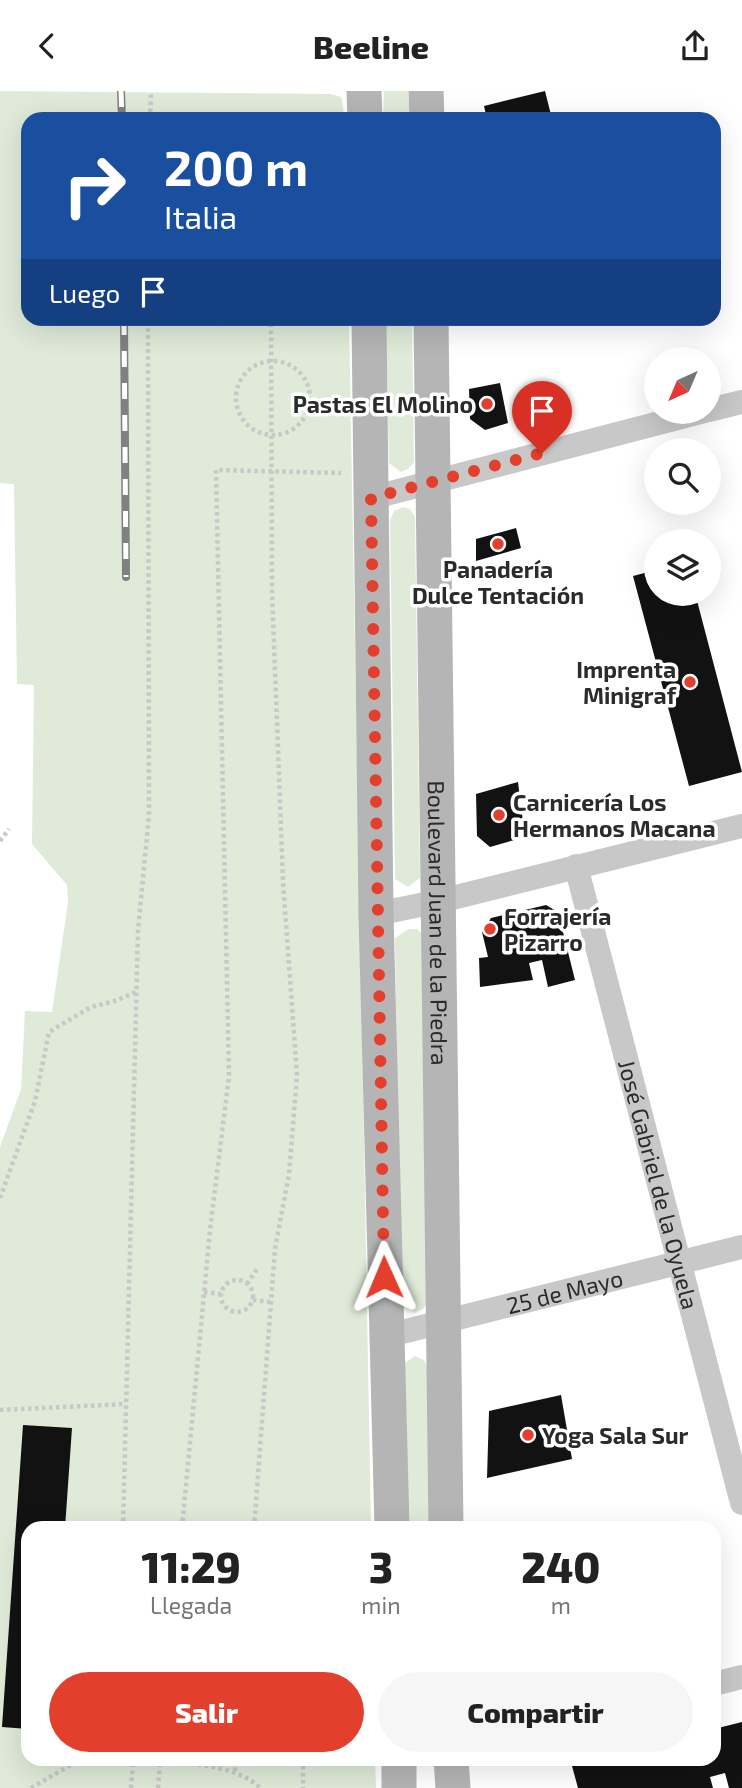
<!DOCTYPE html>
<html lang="es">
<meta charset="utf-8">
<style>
:root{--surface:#fff;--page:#f6f6f6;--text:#222;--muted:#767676;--accent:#e33f2d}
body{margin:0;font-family:"Exo 2",sans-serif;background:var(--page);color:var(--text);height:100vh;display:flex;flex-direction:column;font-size:26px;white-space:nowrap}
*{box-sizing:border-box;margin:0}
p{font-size:23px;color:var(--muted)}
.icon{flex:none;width:38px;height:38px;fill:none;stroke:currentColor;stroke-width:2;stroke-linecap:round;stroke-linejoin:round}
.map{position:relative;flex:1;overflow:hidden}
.panel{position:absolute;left:21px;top:1430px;width:700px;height:245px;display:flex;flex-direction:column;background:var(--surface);border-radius:21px;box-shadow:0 7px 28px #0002}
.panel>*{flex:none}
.banner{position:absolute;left:21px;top:21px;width:700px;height:214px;border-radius:21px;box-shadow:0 7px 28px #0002;background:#1a4fa0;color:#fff;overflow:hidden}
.needle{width:46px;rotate:224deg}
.controls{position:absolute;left:644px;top:256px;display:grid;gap:14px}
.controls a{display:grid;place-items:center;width:77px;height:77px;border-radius:50%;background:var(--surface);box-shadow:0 7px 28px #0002;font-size:35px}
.pin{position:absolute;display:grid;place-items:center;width:60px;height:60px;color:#fff;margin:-72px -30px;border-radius:50% 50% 50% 0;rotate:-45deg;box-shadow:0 0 7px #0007}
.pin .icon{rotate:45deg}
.me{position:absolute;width:77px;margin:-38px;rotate:359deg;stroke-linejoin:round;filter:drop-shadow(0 0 5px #0008)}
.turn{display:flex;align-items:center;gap:24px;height:147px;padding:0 28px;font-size:32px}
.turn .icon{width:91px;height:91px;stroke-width:2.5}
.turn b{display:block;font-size:49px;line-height:60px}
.then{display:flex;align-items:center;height:66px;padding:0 28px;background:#0003;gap:14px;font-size:26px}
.eta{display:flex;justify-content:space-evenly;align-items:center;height:119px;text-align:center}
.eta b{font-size:42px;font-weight:800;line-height:49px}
.action{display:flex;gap:14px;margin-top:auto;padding:14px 28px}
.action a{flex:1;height:80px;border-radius:42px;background:var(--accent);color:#fff;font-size:28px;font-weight:800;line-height:80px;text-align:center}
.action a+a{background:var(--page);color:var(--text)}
header{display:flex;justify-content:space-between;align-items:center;height:91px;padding:0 28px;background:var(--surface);font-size:32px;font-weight:800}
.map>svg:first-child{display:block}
.green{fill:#dfead8}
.building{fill:#121212}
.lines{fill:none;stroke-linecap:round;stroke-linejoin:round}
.path{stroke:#c8c8c8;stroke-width:4.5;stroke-dasharray:3.5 3.5;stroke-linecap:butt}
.street{stroke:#c8c8c8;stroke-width:24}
.secondary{stroke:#b5b5b5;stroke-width:35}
.rail-casing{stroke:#808080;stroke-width:8}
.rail{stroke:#fff;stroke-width:5;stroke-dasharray:16;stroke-linecap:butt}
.route{stroke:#e33f2d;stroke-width:12;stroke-dasharray:0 21.6}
.poi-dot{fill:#e33f2d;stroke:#fff;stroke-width:2.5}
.labels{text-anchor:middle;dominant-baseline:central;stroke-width:7;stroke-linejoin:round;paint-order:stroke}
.poi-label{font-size:23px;font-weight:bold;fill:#2b2b2b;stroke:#fff;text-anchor:start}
.street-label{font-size:23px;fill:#2b2b2b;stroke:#fff}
</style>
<header><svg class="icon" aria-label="back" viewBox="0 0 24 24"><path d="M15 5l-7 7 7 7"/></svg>Beeline<svg class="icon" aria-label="share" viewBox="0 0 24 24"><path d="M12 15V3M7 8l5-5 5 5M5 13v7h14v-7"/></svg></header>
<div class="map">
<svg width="742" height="1697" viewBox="0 0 742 1697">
<rect width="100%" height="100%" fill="#fff"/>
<g class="green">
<polygon points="0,0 330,3 341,6 345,28 28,28 28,228 349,228 371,1437 28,1437 28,1668 375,1668 376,1697 0,1697 0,1056 21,998 25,920 52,921 68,811 67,794 32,753 34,594 17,593 14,393 0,392"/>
<polygon points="384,0 408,0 410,28 383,28"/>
<polygon points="386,228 412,228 414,371 408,378 401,381 389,372"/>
<polygon points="403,416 410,418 415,426 420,787 408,796 395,788 390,429 394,420"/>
<polygon points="409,838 417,838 423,844 428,1210 423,1218 414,1222 401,1211 395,847"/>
<polygon points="415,1265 424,1269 430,1282 433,1437 402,1437 405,1272"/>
</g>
<g class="building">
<polygon points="545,0 552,28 487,28 484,15"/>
<polygon points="500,292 508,332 485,339 470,328 469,298"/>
<polygon points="516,437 521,457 476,470 476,448"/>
<polygon points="656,479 656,502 695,502 742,681 689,695 633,485"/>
<polygon points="518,691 525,746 490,756 477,745 476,703"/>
<polygon points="546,814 558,821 575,889 548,896 542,869 529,872 533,889 480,896 479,867 488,866 482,841 491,827"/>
<polygon points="561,1304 572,1368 487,1387 489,1320"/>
<polygon points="23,1334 72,1337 65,1437 28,1437 28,1638 2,1636"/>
<polygon points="742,1631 742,1697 729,1697 725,1682 710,1686 713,1697 578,1697 572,1675 601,1668 714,1668 714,1638"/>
</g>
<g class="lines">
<g class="path">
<polyline points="150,28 151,0"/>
<polyline points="215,228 215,233 340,231"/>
<circle cx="273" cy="307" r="37"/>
<polyline points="0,750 9,738"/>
<polyline points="0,1107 35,1010 49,941 91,916 115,910 138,900"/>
<circle cx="237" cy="1205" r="16"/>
<polyline points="247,1193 257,1178"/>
<polyline points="204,1201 221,1203"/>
<polyline points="253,1209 271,1211"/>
<polyline points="0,1319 126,1313"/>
<polyline points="123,1437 138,840 149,724 148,228"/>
<polyline points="182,1437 210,1139 229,985 216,379 341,382"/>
<polyline points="254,1437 275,1158 289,1083 297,984 283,791 272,499 271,232"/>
<polyline points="303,1668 303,1697"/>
<polyline points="235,1680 236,1668"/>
<polyline points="31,1697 81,1668"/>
<path d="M131,1697L133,1671C168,1670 235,1671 260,1697"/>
<polyline points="158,1697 160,1670"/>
</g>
<g class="street">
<polyline points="709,319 742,311"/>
<polyline points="371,407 705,320"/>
<path id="s1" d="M576,775L742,1412"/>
<polyline points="376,823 440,810 742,735"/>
<path id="s2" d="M386,1245L742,1156"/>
<polyline points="714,1593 742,1586"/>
</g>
<g class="secondary">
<polyline points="364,0 365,28"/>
<polyline points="426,0 427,28"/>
<polyline points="369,228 376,823 392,1437"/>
<path id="s3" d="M431,228L446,1437"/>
<polyline points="451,1668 453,1697"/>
<polyline points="399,1697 399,1668"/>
</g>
<defs>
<g id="rail">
<polyline points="121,0 122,28"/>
<polyline points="124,228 126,486"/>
</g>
</defs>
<use href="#rail" class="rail-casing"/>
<use href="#rail" class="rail"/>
</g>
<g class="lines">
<polyline class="route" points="384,1186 371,407 542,362"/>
</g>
<g class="poi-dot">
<circle cx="487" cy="313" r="7"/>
<circle cx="498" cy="453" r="7"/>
<circle cx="690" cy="591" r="7"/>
<circle cx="499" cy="724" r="7"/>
<circle cx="490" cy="838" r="7"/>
<circle cx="528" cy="1344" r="7"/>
</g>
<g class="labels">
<g class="poi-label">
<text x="473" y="313" text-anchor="end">Pastas El Molino</text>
<text x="498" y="478" text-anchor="middle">Panadería<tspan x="498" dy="26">Dulce Tentación</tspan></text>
<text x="676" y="578" text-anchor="end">Imprenta<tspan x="676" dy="26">Minigraf</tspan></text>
<text x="513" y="711">Carnicería Los<tspan x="513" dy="26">Hermanos Macana</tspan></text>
<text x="504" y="825">Forrajería<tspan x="504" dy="26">Pizarro</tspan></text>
<text x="542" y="1344">Yoga Sala Sur</text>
</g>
<g class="street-label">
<text stroke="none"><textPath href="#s3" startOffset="604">Boulevard Juan de la Piedra</textPath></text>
<text stroke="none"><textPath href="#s1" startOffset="329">José Gabriel de la Oyuela</textPath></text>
<text stroke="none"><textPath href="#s2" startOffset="184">25 de Mayo</textPath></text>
</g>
</g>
</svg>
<div class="controls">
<a><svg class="needle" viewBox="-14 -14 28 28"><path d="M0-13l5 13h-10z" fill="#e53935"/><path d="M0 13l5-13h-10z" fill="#767676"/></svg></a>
<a><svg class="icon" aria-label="search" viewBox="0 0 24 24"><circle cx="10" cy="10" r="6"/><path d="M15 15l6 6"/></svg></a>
<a><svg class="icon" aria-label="layers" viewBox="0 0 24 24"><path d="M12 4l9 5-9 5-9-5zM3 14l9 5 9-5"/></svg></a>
</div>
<div class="pin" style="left:542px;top:362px;background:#d93025"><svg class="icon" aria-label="arrive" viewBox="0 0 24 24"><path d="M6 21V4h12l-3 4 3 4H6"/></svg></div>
<svg class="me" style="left:384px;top:1186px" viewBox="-20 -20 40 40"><path d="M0-17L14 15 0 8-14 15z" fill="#e33f2d" stroke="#fff" stroke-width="4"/></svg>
<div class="banner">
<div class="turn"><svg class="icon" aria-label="right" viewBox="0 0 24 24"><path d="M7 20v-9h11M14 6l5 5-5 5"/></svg><div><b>200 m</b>Italia</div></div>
<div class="then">Luego<svg class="icon" aria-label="arrive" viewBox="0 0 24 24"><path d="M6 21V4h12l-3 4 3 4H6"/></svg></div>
</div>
<section class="panel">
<div class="eta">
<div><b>11:29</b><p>Llegada</p></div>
<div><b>3</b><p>min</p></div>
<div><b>240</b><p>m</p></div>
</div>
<div class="action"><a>Salir</a><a>Compartir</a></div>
</section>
</div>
